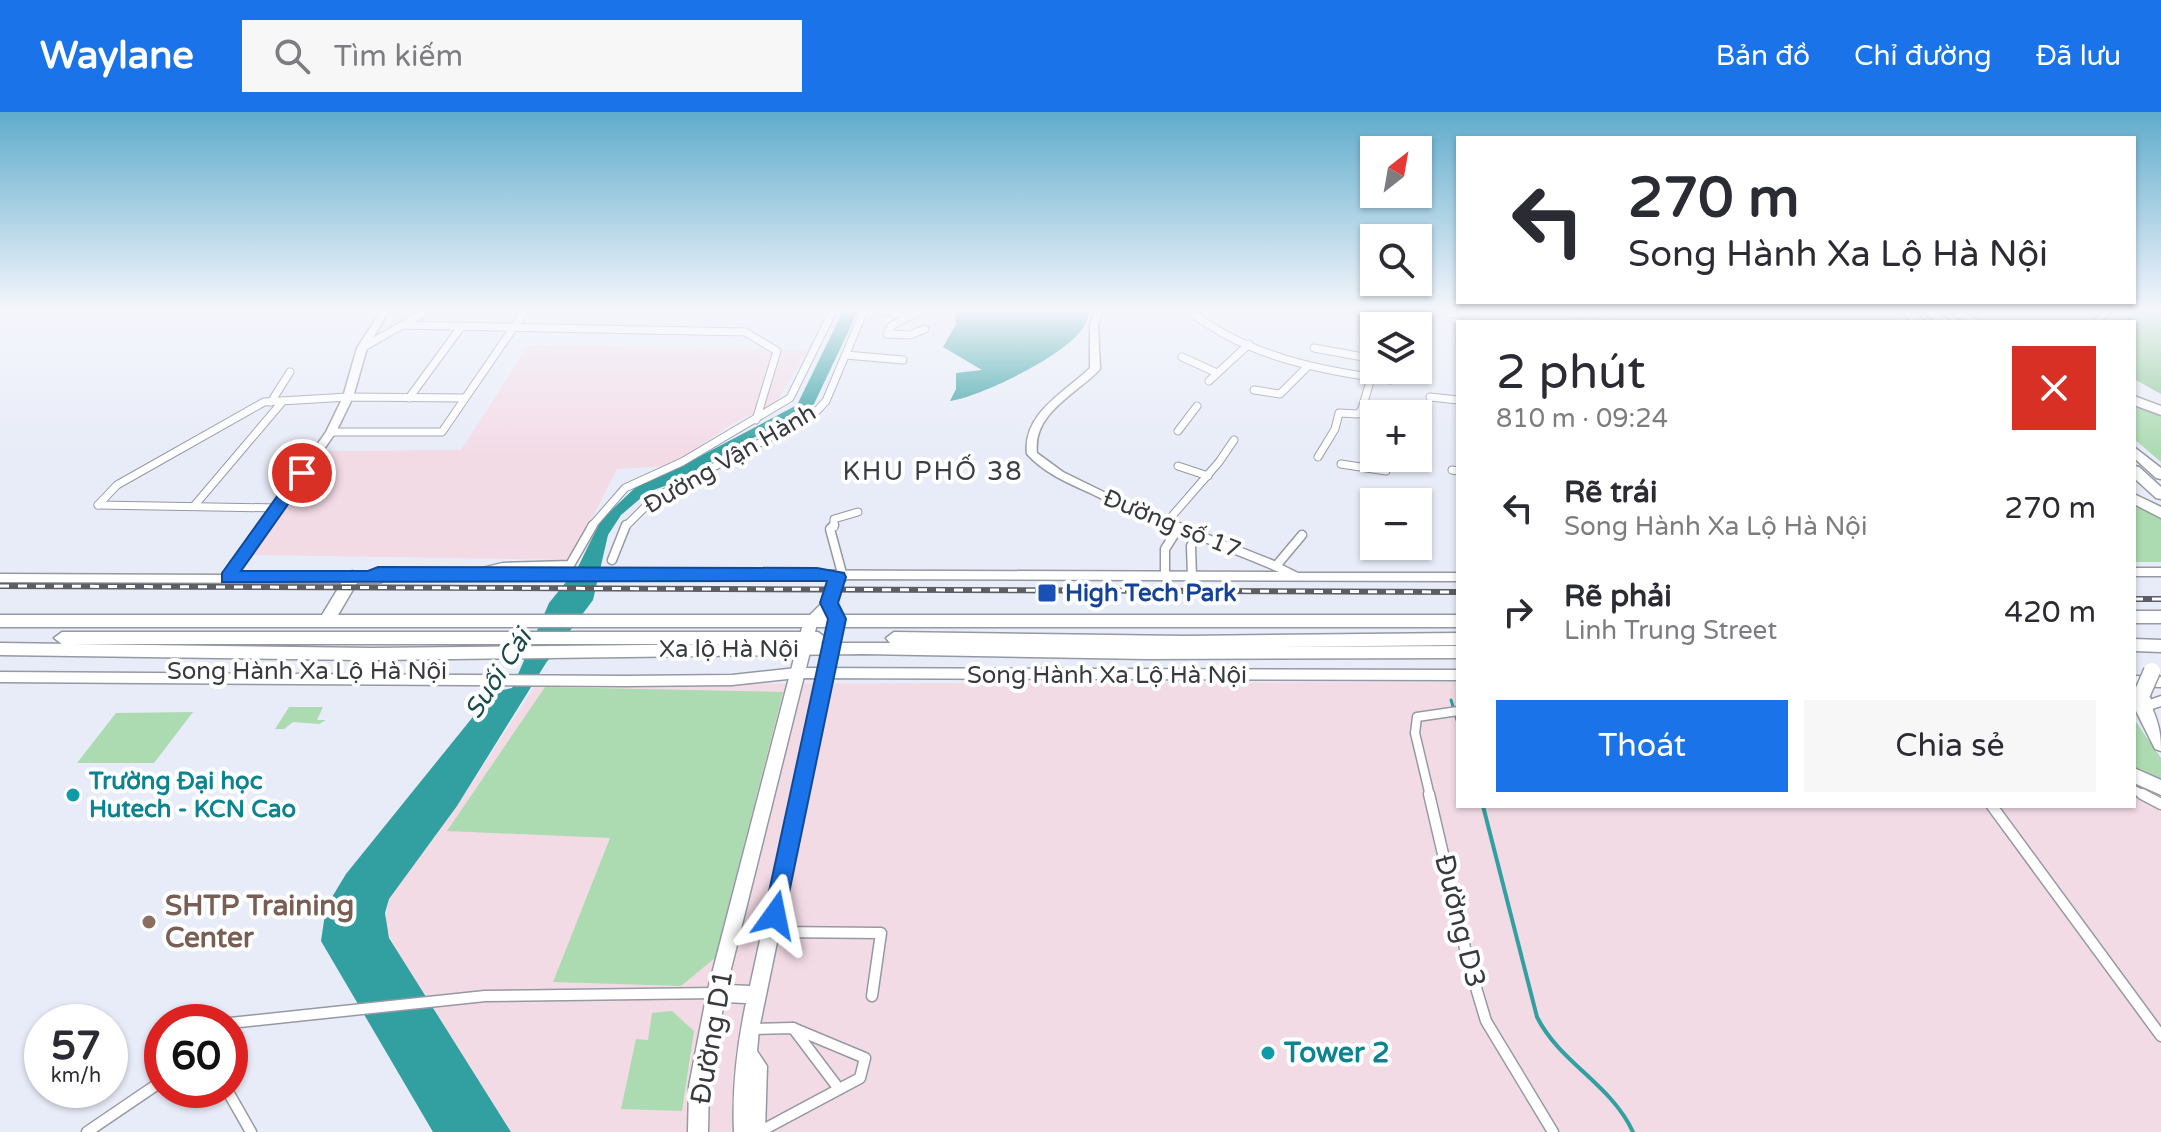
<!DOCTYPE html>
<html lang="vi">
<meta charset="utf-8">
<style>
:root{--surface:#fff;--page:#f7f7f7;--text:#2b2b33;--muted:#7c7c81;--accent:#1a73e8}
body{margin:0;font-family:"Varela Round",sans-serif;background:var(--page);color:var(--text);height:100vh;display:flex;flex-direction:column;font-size:30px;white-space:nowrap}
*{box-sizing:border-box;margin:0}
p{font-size:26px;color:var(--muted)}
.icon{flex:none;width:44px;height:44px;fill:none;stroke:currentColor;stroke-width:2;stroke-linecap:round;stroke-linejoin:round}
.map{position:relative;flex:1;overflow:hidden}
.sheet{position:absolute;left:1456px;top:208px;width:680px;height:488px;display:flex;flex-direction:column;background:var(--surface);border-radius:0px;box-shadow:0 2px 6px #0004}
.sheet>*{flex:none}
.banner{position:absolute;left:1456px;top:24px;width:680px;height:168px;border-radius:0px;box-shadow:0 2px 6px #0004;background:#fff;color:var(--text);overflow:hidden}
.needle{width:52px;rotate:31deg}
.tools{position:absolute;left:1360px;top:24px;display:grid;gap:16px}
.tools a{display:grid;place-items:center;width:72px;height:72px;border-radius:0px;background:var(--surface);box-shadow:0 2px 6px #0004;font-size:40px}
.speed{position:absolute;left:24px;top:892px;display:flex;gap:16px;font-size:40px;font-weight:700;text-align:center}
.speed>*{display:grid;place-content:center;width:104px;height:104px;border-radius:50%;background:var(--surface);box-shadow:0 2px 6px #0004;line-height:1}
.speed small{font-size:20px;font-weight:400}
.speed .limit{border:12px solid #d22;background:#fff;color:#111}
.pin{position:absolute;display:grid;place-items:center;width:68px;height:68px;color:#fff;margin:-34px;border:4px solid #fff;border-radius:50%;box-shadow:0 2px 8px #0007}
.me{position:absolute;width:88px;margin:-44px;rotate:12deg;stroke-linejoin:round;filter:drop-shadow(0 0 6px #0008)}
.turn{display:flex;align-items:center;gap:28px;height:168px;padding:0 40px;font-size:36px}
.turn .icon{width:104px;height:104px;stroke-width:2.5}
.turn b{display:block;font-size:56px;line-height:68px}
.round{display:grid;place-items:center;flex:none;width:84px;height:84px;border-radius:0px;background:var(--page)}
.headline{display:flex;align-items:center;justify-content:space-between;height:136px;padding:0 40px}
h1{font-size:48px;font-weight:600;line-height:60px}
.primary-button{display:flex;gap:16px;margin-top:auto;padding:16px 40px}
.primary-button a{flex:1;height:92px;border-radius:0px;background:var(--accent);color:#fff;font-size:32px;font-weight:600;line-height:92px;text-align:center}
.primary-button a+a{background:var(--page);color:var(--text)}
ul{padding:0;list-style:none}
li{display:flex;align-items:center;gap:24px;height:104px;padding:0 40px}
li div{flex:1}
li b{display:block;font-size:30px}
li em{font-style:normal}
header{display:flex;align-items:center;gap:48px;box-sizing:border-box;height:112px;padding:0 40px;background:var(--accent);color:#fff}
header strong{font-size:38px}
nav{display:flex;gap:44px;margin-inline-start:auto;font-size:28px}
.search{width:560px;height:72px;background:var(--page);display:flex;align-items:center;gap:20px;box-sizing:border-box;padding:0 28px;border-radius:0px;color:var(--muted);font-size:30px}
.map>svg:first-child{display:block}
.industrial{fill:#f3dbe6}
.green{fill:#acdbb2}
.forest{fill:#8eca96}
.water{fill:#32a0a1}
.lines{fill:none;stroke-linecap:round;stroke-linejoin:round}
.stream-far1{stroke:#32a0a1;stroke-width:3}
.stream{stroke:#32a0a1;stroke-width:4}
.street-far2-casing{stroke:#9599a3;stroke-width:9}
.street-far1-casing{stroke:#9599a3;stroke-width:11}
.street-casing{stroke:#9599a3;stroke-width:13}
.secondary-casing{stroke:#9599a3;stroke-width:3}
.primary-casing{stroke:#9599a3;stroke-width:3}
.highway-casing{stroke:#9599a3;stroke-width:3}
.street-far2{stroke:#fff;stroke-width:7}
.street-far1{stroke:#fff;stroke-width:8}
.street{stroke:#fff;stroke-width:10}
.secondary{fill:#fff;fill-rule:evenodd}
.primary{fill:#fff;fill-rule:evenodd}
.highway{fill:#fff;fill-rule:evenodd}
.rail-casing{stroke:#5c5e64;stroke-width:6}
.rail{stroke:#fff;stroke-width:3;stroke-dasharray:9;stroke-linecap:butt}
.highway-bridge-casing{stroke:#9599a3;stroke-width:19;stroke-linecap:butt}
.highway-bridge{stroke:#fff;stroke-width:16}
.route{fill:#1a73e8;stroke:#114b97;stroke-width:2}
.transit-dot{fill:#1a4fb4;stroke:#fff;stroke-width:3}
.culture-dot{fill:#0f9aa8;stroke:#fff;stroke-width:3}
.education-dot{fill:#8d6e63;stroke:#fff;stroke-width:3}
.labels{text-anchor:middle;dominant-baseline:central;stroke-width:8;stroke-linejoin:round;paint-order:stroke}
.street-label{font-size:24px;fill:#383a3e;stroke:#fff}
.transit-label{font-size:24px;font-weight:bold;fill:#164399;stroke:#fff;text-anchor:start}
.culture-label{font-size:24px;font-weight:bold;fill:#0d838f;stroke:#fff;text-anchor:start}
.neighbourhood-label{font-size:26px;letter-spacing:2px;fill:#3b3e47;stroke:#fff}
.water-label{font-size:26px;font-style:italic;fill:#1c4b4b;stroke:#fff}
.near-education-label{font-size:28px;font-weight:bold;fill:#785e54;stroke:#fff;text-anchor:start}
.near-street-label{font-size:28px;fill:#383a3e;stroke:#fff}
.near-culture-label{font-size:28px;font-weight:bold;fill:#0d838f;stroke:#fff;text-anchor:start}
</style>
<header>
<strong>Waylane</strong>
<div class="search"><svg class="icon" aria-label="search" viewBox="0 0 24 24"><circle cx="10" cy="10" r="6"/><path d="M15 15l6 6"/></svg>Tìm kiếm</div>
<nav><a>Bản đồ</a><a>Chỉ đường</a><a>Đã lưu</a></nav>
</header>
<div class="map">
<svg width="2161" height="1020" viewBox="0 0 2161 1020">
<rect width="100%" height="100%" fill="#e8ecf8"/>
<g class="industrial">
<polygon points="529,233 808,238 777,289 730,313 673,354 617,357 571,448 249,443 323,339 461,338"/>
<polygon points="1458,570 1458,694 2134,694 2134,667 2161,681 2161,1020 511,1020 398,842 385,813 389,786 457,694 536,572"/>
</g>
<g class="green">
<polygon points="2134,293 2161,304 2161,350 2134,327"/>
<polygon points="2134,391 2161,406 2161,450 2134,450"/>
<polygon points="545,575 783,580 715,846 681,874 553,870 610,726 447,719"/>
<polygon points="289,595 323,595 317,608 326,608 319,612 293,610 284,617 275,617"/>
<polygon points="193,600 154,651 77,651 116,601"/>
<polygon points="2134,607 2161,646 2161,670 2134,657"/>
<polygon points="672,899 694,919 682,999 621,997 636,927 648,928 652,901"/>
</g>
<polygon class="forest" points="2134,199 2161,199 2161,282 2134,267 2134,210 2123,210"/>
<g class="water">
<polygon points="843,199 858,199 814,292 673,371 648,380 621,403 608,423 593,488 546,551 457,694 389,787 385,801 389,826 511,1020 433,1020 321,829 326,795 346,762 493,580 512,576 549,491 578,455 601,408 638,373 672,359 797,293"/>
<path d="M954,199H1091C1088,204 1086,212 1083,216C1066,243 982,284 950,289L956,277V261L982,258L943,235L956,212Z"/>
</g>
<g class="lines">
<polyline class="stream-far1" points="1451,588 1458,611"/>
<path class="stream" d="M1483,694L1537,905C1560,951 1611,972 1633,1020"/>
<defs>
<g id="street-far2">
<polyline points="878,199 910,203"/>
<polyline points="919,199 891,214 887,222 910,223 925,217"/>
<path d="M1190,199C1245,244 1322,259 1391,268"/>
<polyline points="1375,199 1376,214"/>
<polyline points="1598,199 1607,210"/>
<polyline points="1451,202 1480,199"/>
<polyline points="1572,202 1600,201"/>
<polyline points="402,213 745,220 777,239 756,308"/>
<polyline points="362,236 427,199"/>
<polyline points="1314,236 1374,247"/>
<polyline points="846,243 903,248"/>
<polyline points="1182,245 1217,261"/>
<polyline points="1209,269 1249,232"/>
<polyline points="1254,278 1280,282 1308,254"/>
<polyline points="1430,285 1458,288"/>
<polyline points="409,286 461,215"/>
<polyline points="271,290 290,260"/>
<polyline points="1178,319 1197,294"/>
<polyline points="331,320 442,320 525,199"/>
<polyline points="1318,345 1335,317 1339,301 1358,302 1362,297 1374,255"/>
<polyline points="1341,352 1386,359"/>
<polyline points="1178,354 1208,364"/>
<polyline points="1452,358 1458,359"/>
<polyline points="98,393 117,373 264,290 348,285 464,286"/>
<polyline points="98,393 277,396"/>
<polyline points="194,394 283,289"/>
<polyline points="1166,411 1219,350 1234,328"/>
<polyline points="591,415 625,376 682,350 790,286 833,199"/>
<polyline points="625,415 654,386 813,303 826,289 864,199"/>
<polyline points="834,415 834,407 858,400"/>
</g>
<g id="street-far1">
<polyline points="834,413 830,417 843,465"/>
<polyline points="612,448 626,413"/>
<polyline points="1276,454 1302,423"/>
<polyline points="483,460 503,455 570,453 593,413"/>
<polyline points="1165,465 1165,437 1179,415"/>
<polyline points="1192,465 1191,434 1197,422"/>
<polyline points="2134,678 2146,684"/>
<polyline points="1430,684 1415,621 1417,605 1458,599"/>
</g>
<g id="street">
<polyline points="1429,682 1468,849 1486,909 1553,1020"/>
<polyline points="2142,682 2161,692"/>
<polyline points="1992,694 2161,924"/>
<polyline points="777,820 881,821 872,884"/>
<polyline points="230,911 485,884 716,881"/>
<polyline points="793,916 839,977"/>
<polyline points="751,917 793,916 865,946 860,966 759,1020"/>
<polyline points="227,978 251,1020"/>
<polyline points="87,1020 162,969"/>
</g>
<g id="secondary">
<path d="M381,199H389L367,236L353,285L336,320L236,463H366L378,457L1279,460C1217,433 1151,412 1090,381C1068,371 1044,361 1027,342C1022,302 1065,280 1090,256V212L1095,199H1103L1098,212L1100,257C1077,282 1032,301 1037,341L1063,360L1118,387L1272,448L1298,461H1458V469L843,467C836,487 832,502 811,512L805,508L824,489L832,467L382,465V470L378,471L0,470V462L224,463L326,320L343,285L357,236Z"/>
<polygon points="2103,199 2112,199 2101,210 2092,210"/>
<rect x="2134" y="456" width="27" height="8"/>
<polygon points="797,556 1458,558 1458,568 797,566 732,573 625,574 0,570 0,560 625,564 732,563"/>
<polygon points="2134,564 2161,565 2161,575 2134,574"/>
<polygon points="2161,584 2161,594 2143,600 2138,598 2137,595 2138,592"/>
</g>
<path id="primary" d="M837,502L844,507L759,917L757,939L767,954L765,1020H734C732,976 737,934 746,891L724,890L709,974L708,1020H688L689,974L707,881L804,508L811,503L818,508L727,873L750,874L830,507Z"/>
<g id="highway">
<polygon points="1900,199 1913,199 1925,210 1912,210"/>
<polygon points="1921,199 1935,199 1951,210 1937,210"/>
<polygon points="1947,199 1962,199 1982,210 1967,210"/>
<polygon points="2134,284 2161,294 2161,303 2134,293"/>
<polygon points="2134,335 2161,356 2161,367 2156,366 2134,346"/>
<polygon points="2134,354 2139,355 2161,375 2161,387 2156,386 2134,366"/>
<polygon points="2134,382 2161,395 2161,406 2134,392"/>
<polygon points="353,459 361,464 338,503 1458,503 1458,515 0,515 0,503 322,503 348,460"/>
<rect x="2134" y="499" width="27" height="12"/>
<path d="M62,520H818L826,526L821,531H890L886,526L894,520L1185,524L1458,521V533L1277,535L1458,534V546L1147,547L863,542L377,548C370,558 364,575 350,570L348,566L360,548L0,543V531L372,536L737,532H62L54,526Z"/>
<polygon points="2134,527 2161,528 2161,540 2134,539"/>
<path d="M2142,576L2148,578C2151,584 2151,591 2153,598C2159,613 2161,622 2161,639L2155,637L2134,595V581Z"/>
<polygon points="2134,656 2161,668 2161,683 2134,671"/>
</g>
</defs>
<use href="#street-far2" class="street-far2-casing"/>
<use href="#street-far1" class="street-far1-casing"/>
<use href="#street" class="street-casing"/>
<use href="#secondary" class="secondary-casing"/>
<use href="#primary" class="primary-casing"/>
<use href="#highway" class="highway-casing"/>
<use href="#street-far2" class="street-far2"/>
<use href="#street-far1" class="street-far1"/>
<use href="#street" class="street"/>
<use href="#secondary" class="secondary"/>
<use href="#primary" class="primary"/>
<use href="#highway" class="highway"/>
<defs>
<g id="rail">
<polyline points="0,474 1458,480"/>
<polyline points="2134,487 2161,487"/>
</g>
</defs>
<use href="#rail" class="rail-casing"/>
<use href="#rail" class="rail"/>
<defs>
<polyline id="highway-bridge" points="2142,582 2152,559"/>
</defs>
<use href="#highway-bridge" class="highway-bridge-casing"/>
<use href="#highway-bridge" class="highway-bridge"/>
</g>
<linearGradient id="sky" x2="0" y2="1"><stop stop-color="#5faccc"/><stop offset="0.58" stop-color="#f5f6fc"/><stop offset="1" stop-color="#f5f6fc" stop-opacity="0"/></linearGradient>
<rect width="2161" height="342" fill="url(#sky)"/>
<polygon class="route" points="302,356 310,361 241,459 368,459 378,455 817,456 844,461 846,465 838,491 846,507 783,810 775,813 767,810 764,803 828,507 820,491 827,469 222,470 222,461 296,358"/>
<rect class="transit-dot" x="1037" y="471" width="20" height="20" rx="4"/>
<g class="culture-dot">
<circle cx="73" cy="683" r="8"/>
<circle cx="1268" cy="941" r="8"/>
</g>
<circle class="education-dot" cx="149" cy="810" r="8"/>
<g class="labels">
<g class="street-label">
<text transform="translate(730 347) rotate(-30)">Đường Vận Hành</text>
<text transform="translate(1172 412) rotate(22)">Đường số 17</text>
<text x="729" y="537">Xa lộ Hà Nội</text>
<text x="307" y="559">Song Hành Xa Lộ Hà Nội</text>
<text x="1107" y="563">Song Hành Xa Lộ Hà Nội</text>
</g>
<g class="transit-label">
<text x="1065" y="481">High Tech Park</text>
</g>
<g class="culture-label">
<text x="89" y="669">Trường Đại học<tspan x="89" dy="28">Hutech - KCN Cao</tspan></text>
</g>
<g class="neighbourhood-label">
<text x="933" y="359">KHU PHỐ 38</text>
</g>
<g class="water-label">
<text transform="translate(498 562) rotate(-57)">Suối Cái</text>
</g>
<g class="near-education-label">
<text x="165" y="794">SHTP Training<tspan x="165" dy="32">Center</tspan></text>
</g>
<g class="near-street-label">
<text transform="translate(1460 809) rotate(76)">Đường D3</text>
<text transform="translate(712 925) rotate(-80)">Đường D1</text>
</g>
<g class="near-culture-label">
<text x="1284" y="941">Tower 2</text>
</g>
</g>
</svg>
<div class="tools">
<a><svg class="needle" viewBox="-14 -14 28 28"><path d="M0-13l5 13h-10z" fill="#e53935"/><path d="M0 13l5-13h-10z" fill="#7c7c81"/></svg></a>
<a><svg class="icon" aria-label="search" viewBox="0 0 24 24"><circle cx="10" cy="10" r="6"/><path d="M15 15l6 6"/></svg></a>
<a><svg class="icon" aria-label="layers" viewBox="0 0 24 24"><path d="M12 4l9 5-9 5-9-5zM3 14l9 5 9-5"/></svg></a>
<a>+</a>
<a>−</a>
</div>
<div class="speed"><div>57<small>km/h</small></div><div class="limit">60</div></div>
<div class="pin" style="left:302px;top:361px;background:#d93025"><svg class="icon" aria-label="arrive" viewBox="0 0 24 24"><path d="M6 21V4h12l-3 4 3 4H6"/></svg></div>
<svg class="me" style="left:775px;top:803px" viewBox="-20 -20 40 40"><path d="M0-17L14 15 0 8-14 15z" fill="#1a73e8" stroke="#fff" stroke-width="4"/></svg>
<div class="banner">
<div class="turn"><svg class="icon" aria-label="left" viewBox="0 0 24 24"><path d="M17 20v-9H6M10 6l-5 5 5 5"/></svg><div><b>270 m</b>Song Hành Xa Lộ Hà Nội</div></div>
</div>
<section class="sheet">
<div class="headline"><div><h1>2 phút</h1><p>810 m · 09:24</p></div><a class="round" style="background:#d93025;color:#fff"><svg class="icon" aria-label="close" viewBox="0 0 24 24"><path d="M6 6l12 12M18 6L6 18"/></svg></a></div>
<ul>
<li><svg class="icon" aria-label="left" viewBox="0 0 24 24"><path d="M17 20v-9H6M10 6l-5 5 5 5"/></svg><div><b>Rẽ trái</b><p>Song Hành Xa Lộ Hà Nội</p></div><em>270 m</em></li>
<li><svg class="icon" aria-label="right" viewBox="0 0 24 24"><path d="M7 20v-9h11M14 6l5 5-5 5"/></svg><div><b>Rẽ phải</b><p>Linh Trung Street</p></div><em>420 m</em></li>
</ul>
<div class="primary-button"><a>Thoát</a><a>Chia sẻ</a></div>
</section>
</div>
